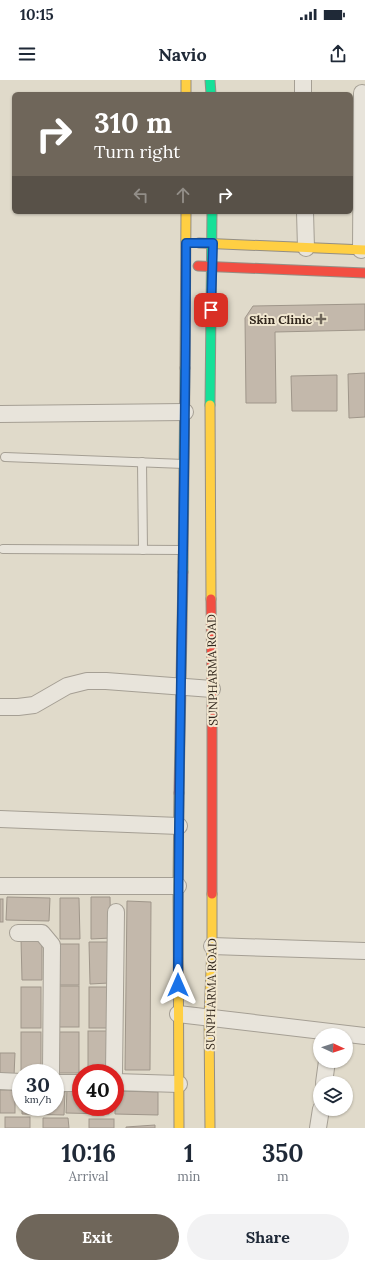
<!DOCTYPE html>
<style>
:root{--surface:#fff;--page:#f2f2f3;--text:#1f2937;--muted:#747a83;--accent:#6f665a}
body{margin:0;font-family:Lora,serif;background:var(--page);color:var(--text);height:100vh;display:flex;flex-direction:column;font-size:15px;white-space:nowrap}
*{box-sizing:border-box;margin:0}
p{font-size:13px;color:var(--muted)}
.icon{flex:none;width:22px;height:22px;fill:none;stroke:currentColor;stroke-width:2;stroke-linecap:round;stroke-linejoin:round}
.map{position:relative;height:1048px;overflow:hidden}
.sheet{display:flex;flex-direction:column;background:var(--surface);flex:1}
.sheet>*{flex:none}
.hud{position:absolute;left:12px;top:12px;width:341px;height:122px;border-radius:6px;box-shadow:0 1px 3px #0004;background:#6f665a;color:#fff;overflow:hidden}
.needle{width:26px;rotate:93deg}
.fabs{position:absolute;left:313px;top:948px;display:grid;gap:8px}
.fabs a{display:grid;place-items:center;width:40px;height:40px;border-radius:50%;background:var(--surface);box-shadow:0 1px 3px #0004;font-size:20px}
.speed{position:absolute;left:12px;top:984px;display:flex;gap:8px;font-size:20px;font-weight:700;text-align:center}
.speed>*{display:grid;place-content:center;width:52px;height:52px;border-radius:50%;background:var(--surface);box-shadow:0 1px 3px #0004;line-height:1}
.speed small{font-size:10px;font-weight:400}
.speed .limit{border:6px solid #d22;background:#fff;color:#111}
.pin{position:absolute;display:grid;place-items:center;width:34px;height:34px;color:#fff;margin:-17px;border-radius:8px;box-shadow:0 2px 6px #0006}
.me{position:absolute;width:44px;margin:-22px;rotate:0deg;stroke-linejoin:round;filter:drop-shadow(0 0 3px #0008)}
.turn{display:flex;align-items:center;gap:14px;height:84px;padding:0 16px;font-size:18px}
.turn .icon{width:52px;height:52px;stroke-width:2.5}
.turn b{display:block;font-size:28px;line-height:34px}
.lanes{display:flex;align-items:center;height:38px;padding:0 16px;background:#0003;justify-content:center;gap:20px;direction:ltr}
.lanes .off{opacity:.35}
.eta{display:flex;justify-content:space-evenly;align-items:center;height:68px;text-align:center}
.eta b{font-size:24px;font-weight:700;line-height:28px}
.action{display:flex;gap:8px;margin-top:auto;padding:8px 16px}
.action a{flex:1;height:46px;border-radius:24px;background:var(--accent);color:#fff;font-size:16px;font-weight:700;line-height:46px;text-align:center}
.action a+a{background:var(--page);color:var(--text)}
.status{display:flex;justify-content:space-between;align-items:center;height:28px;padding:0 20px;background:var(--surface);direction:ltr}
.status svg{height:11px;fill:currentColor}
header{display:flex;justify-content:space-between;align-items:center;height:52px;padding:0 16px;background:var(--surface);font-size:18px;font-weight:700}
.map>svg:first-child{display:block}
.building{fill:#c3b8ab;stroke:#9f968a}
.lines{fill:none;stroke-linecap:round;stroke-linejoin:round}
.lane-casing{stroke:#a59f94;stroke-width:10}
.street-casing{stroke:#a59f94;stroke-width:18}
.fast-casing{stroke:#948e84;stroke-width:11}
.slow-casing{stroke:#948e84;stroke-width:11}
.jam-casing{stroke:#948e84;stroke-width:11}
.lane{stroke:#e8e4db;stroke-width:8}
.street{stroke:#e8e4db;stroke-width:16}
.fast{stroke:#16e098;stroke-width:9}
.slow{stroke:#ffcf43;stroke-width:9}
.jam{stroke:#f24e42;stroke-width:9}
.route-casing{stroke:#114b97;stroke-width:10}
.route{stroke:#1a73e8;stroke-width:7}
.poi-dot{fill:#6f665a;stroke:#f1e7d0;stroke-width:1.5}
.labels{text-anchor:middle;dominant-baseline:central;stroke-width:4;stroke-linejoin:round;paint-order:stroke}
.poi-label{font-size:12px;font-weight:bold;fill:#32271d;stroke:#f1e7d0;text-anchor:end}
.street-label{font-size:12px;fill:#32271d;stroke:#f1e7d0}
</style>
<div class="status"><b>10:15</b><svg viewBox="0 0 49 12"><path d="M0 12V9h3v3zM5 12V6h3v6zM10 12V3h3v9zM15 12V0h3v12zM26 1h20v11H26zM47 4h2v5h-2z"/></svg></div>
<header><svg class="icon" aria-label="menu" viewBox="0 0 24 24"><path d="M4 6h16M4 12h16M4 18h16"/></svg>Navio<svg class="icon" aria-label="share" viewBox="0 0 24 24"><path d="M12 15V3M7 8l5-5 5 5M5 13v7h14v-7"/></svg></header>
<div class="map">
<svg width="365" height="1048" viewBox="0 0 365 1048">
<rect width="100%" height="100%" fill="#e0daca"/>
<g class="building">
<polygon points="365,224 365,250 275,252 276,323 246,323 245,238 253,226"/>
<polygon points="365,293 365,337 349,338 348,294"/>
<polygon points="337,295 337,331 292,331 291,296"/>
<polygon points="7,817 50,818 49,841 6,840"/>
<polygon points="91,817 110,817 111,858 91,859"/>
<polygon points="60,818 79,818 80,859 60,859"/>
<rect x="0" y="819" width="3" height="23"/>
<polygon points="127,821 151,822 150,990 125,990"/>
<polygon points="21,859 42,859 42,900 22,900"/>
<polygon points="89,862 109,862 109,903 90,904"/>
<rect x="59" y="864" width="20" height="41"/>
<rect x="59" y="906" width="20" height="41"/>
<rect x="21" y="907" width="20" height="41"/>
<rect x="89" y="907" width="20" height="41"/>
<rect x="88" y="951" width="20" height="41"/>
<rect x="21" y="952" width="20" height="41"/>
<rect x="59" y="952" width="20" height="41"/>
<polygon points="0,973 15,973 14,996 0,995"/>
<polygon points="67,1009 81,1010 81,1027 109,1027 109,1034 66,1033"/>
<rect x="0" y="1010" width="15" height="23"/>
<polygon points="115,1011 158,1012 158,1035 115,1034"/>
<polygon points="55,1012 65,1012 64,1035 22,1034 22,1027 55,1027"/>
<rect x="5" y="1037" width="25" height="11"/>
<polygon points="43,1038 68,1038 69,1048 43,1048"/>
<rect x="89" y="1039" width="25" height="9"/>
<polygon points="155,1045 155,1048 126,1048 126,1047"/>
</g>
<g class="lines">
<defs>
<g id="lane">
<polyline points="5,377 184,384"/>
<polyline points="142,382 143,470"/>
<polyline points="3,469 182,470"/>
</g>
<g id="street">
<polyline points="303,1 303,14"/>
<polyline points="305,132 306,168"/>
<polyline points="361,170 362,13"/>
<polyline points="0,334 185,332"/>
<polyline points="0,627 18,627 34,625 67,606 87,601 106,601 212,609"/>
<polyline points="0,739 179,746"/>
<polyline points="0,806 178,806"/>
<polyline points="18,853 42,853 52,865 51,993"/>
<polyline points="212,866 365,871"/>
<polyline points="178,934 365,956"/>
<polyline points="114,993 116,832"/>
<polyline points="0,1001 21,1002"/>
<polyline points="115,1002 179,1004"/>
<polyline points="55,1003 81,1003"/>
<polyline points="324,1003 327,981"/>
<polyline points="318,1048 321,1029"/>
</g>
<g id="fast">
<polyline points="210,0 211,14"/>
<polyline points="210,325 212,132"/>
<polyline points="183,492 185,288"/>
</g>
<g id="slow">
<polyline points="186,0 186,14"/>
<polyline points="199,163 365,170"/>
<polyline points="185,288 186,132"/>
<polyline points="210,325 211,519"/>
<polyline points="179,1048 178,806 179,713"/>
<polyline points="210,1048 209,937 212,866 212,814"/>
</g>
<g id="jam">
<polyline points="198,186 365,193"/>
<polyline points="211,519 212,613 212,814"/>
<polyline points="179,713 183,492"/>
</g>
</defs>
<use href="#lane" class="lane-casing"/>
<use href="#street" class="street-casing"/>
<use href="#fast" class="fast-casing"/>
<use href="#slow" class="slow-casing"/>
<use href="#jam" class="jam-casing"/>
<use href="#lane" class="lane"/>
<use href="#street" class="street"/>
<use href="#fast" class="fast"/>
<use href="#slow" class="slow"/>
<use href="#jam" class="jam"/>
</g>
<g class="lines">
<defs>
<path id="route" d="M178,905C178,658 186,410 186,163H213L211,230"/>
</defs>
<use href="#route" class="route-casing"/>
<use href="#route" class="route"/>
</g>
<path class="poi-dot" d="M319 233h4v4h4v4h-4v4h-4v-4h-4v-4h4z"/>
<g class="labels">
<g class="poi-label">
<text x="312" y="239">Skin Clinic</text>
</g>
<g class="street-label">
<text transform="translate(212 590) rotate(-91)">SUNPHARMA ROAD</text>
<text transform="translate(211 914) rotate(-89)">SUNPHARMA ROAD</text>
</g>
</g>
</svg>
<div class="fabs">
<a><svg class="needle" viewBox="-14 -14 28 28"><path d="M0-13l5 13h-10z" fill="#e53935"/><path d="M0 13l5-13h-10z" fill="#747a83"/></svg></a>
<a><svg class="icon" aria-label="layers" viewBox="0 0 24 24"><path d="M12 4l9 5-9 5-9-5zM3 14l9 5 9-5"/></svg></a>
</div>
<div class="speed"><div>30<small>km/h</small></div><div class="limit">40</div></div>
<div class="pin" style="left:211px;top:230px;background:#d93025"><svg class="icon" aria-label="arrive" viewBox="0 0 24 24"><path d="M6 21V4h12l-3 4 3 4H6"/></svg></div>
<svg class="me" style="left:178px;top:905px" viewBox="-20 -20 40 40"><path d="M0-17L14 15 0 8-14 15z" fill="#1a73e8" stroke="#fff" stroke-width="4"/></svg>
<div class="hud">
<div class="turn"><svg class="icon" aria-label="right" viewBox="0 0 24 24"><path d="M7 20v-9h11M14 6l5 5-5 5"/></svg><div><b>310 m</b>Turn right</div></div>
<div class="lanes"><svg class="icon off" aria-label="left" viewBox="0 0 24 24"><path d="M17 20v-9H6M10 6l-5 5 5 5"/></svg><svg class="icon off" aria-label="ahead" viewBox="0 0 24 24"><path d="M12 20V5M6 11l6-6 6 6"/></svg><svg class="icon" aria-label="right" viewBox="0 0 24 24"><path d="M7 20v-9h11M14 6l5 5-5 5"/></svg></div>
</div>
</div>
<section class="sheet">
<div class="eta">
<div><b>10:16</b><p>Arrival</p></div>
<div><b>1</b><p>min</p></div>
<div><b>350</b><p>m</p></div>
</div>
<div class="action"><a>Exit</a><a>Share</a></div>
</section>
